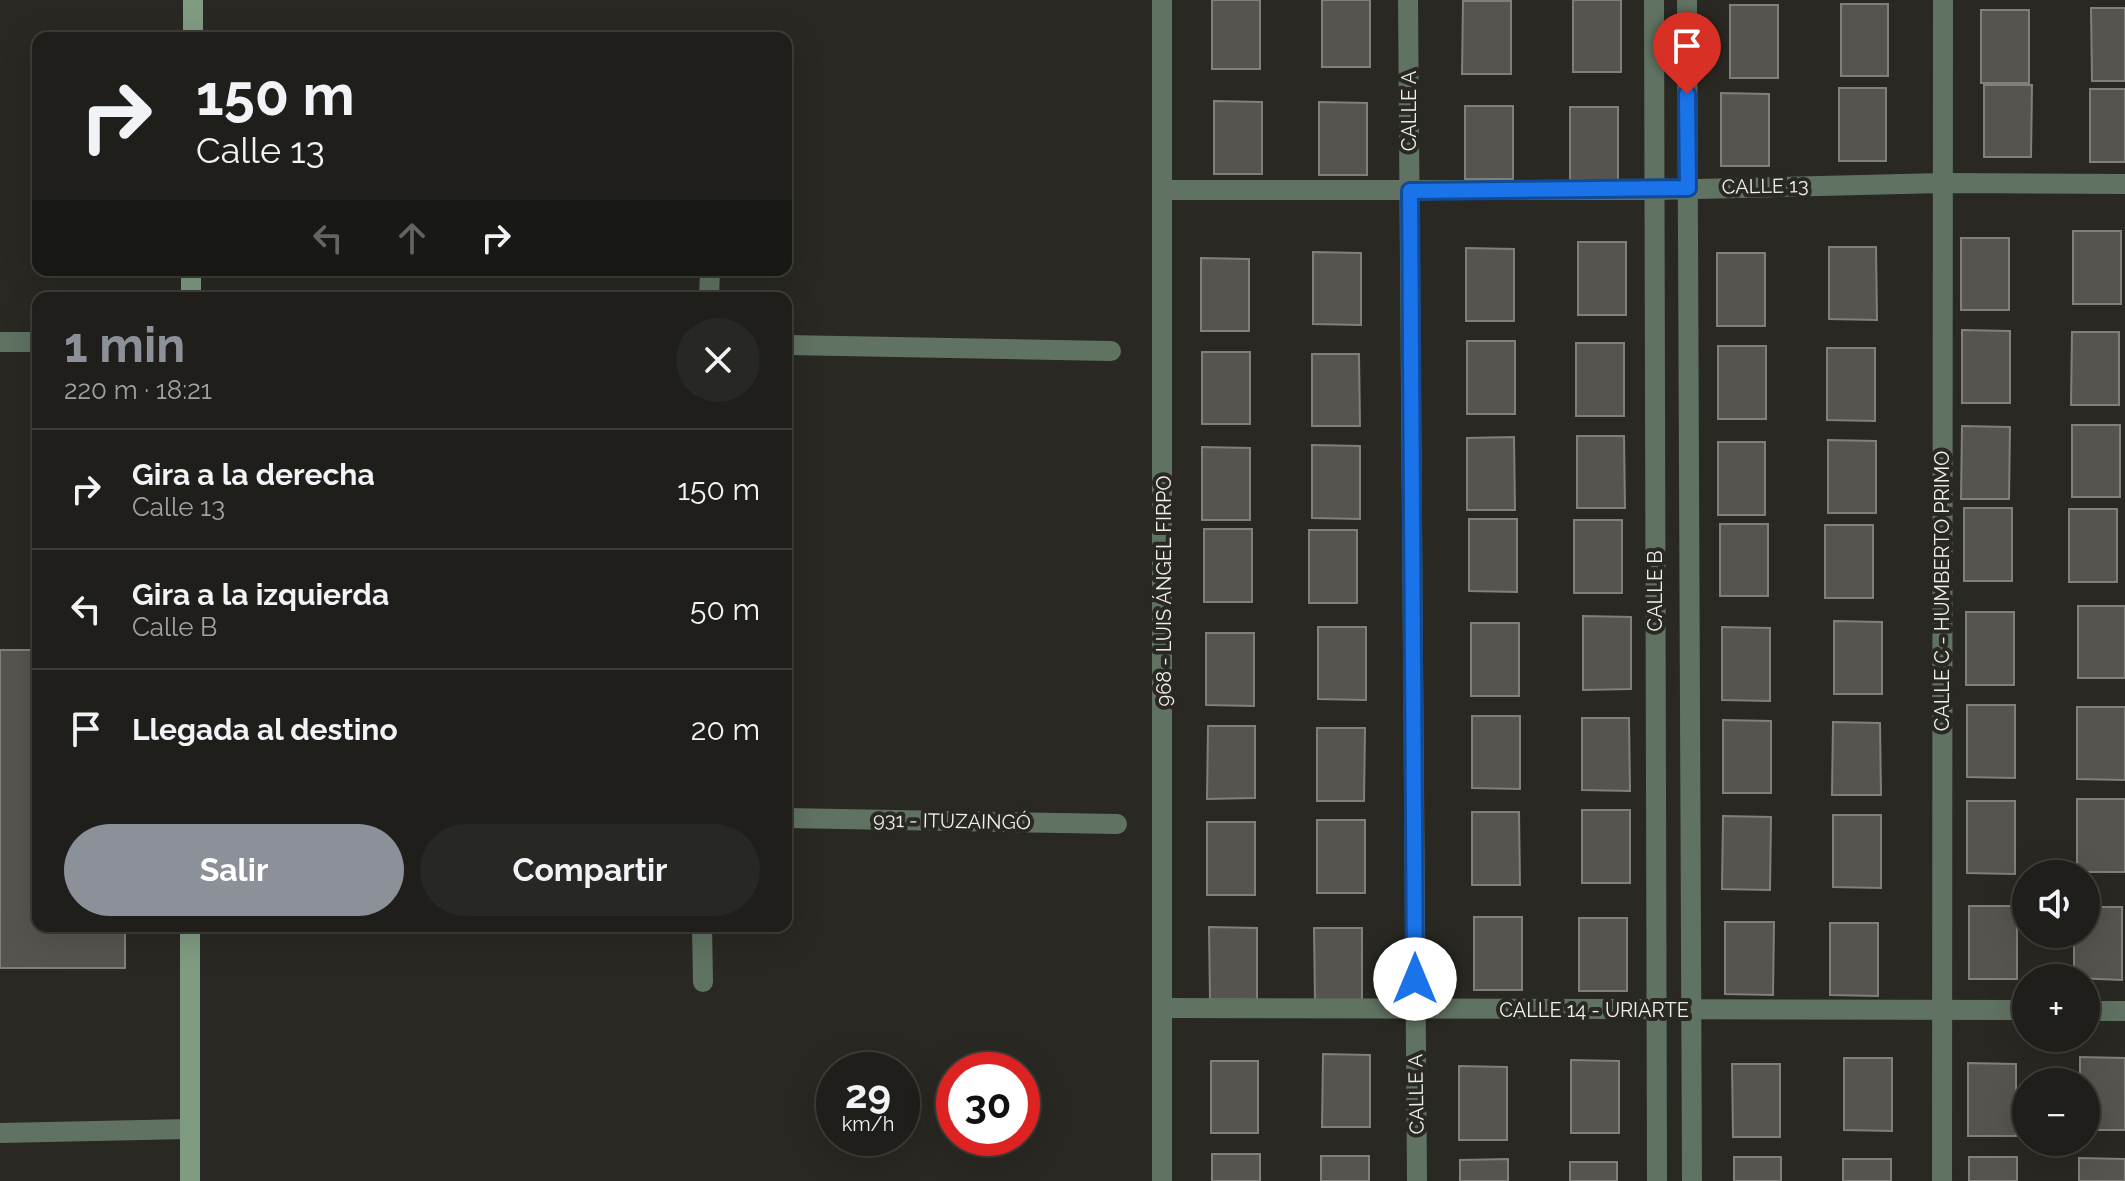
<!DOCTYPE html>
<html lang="es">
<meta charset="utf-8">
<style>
:root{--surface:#1f1e1a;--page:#272723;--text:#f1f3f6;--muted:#a1a2a2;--line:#3c3c39;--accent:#8c9099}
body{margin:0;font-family:Raleway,sans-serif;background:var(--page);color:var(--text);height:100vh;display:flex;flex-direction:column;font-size:30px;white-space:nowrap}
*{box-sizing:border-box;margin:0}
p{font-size:26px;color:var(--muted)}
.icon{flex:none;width:44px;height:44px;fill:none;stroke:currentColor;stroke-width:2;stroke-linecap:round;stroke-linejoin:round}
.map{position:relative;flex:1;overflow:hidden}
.panel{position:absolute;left:32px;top:292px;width:760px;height:640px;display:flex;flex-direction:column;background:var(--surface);border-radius:16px;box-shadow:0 8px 32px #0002,0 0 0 2px var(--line)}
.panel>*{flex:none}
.top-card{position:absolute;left:32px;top:32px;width:760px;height:244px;border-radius:16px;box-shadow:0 8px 32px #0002,0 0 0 2px var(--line);background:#1f1e1a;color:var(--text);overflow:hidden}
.tools{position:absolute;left:2012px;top:860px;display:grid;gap:16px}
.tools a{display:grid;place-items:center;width:88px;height:88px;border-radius:50%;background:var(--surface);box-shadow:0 8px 32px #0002,0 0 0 2px var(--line);font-size:40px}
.speed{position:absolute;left:816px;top:1052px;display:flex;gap:16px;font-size:40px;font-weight:700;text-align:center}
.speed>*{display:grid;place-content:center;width:104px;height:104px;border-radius:50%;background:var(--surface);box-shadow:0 8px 32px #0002,0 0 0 2px var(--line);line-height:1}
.speed small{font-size:20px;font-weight:400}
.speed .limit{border:12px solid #d22;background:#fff;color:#111}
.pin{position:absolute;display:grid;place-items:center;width:68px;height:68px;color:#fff;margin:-82px -34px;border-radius:50% 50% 50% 0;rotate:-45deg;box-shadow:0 0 8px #0007}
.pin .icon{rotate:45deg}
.me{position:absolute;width:88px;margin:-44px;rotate:0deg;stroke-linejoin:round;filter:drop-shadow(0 0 6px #0008)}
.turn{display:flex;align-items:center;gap:28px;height:168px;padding:0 32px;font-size:36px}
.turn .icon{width:104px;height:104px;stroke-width:2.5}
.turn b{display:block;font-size:56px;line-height:68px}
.lanes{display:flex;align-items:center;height:76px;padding:0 32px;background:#0003;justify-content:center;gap:40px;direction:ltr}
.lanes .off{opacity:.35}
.round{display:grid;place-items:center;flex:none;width:84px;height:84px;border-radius:42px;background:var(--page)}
.headline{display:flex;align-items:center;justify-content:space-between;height:136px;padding:0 32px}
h1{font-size:48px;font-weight:700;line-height:60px;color:var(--accent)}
.cta{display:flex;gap:16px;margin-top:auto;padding:16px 32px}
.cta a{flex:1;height:92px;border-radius:48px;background:var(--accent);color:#fff;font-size:32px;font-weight:700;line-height:92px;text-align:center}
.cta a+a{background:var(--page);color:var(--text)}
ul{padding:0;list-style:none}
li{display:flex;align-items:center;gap:24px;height:120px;padding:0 32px;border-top:2px solid var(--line)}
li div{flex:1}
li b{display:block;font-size:30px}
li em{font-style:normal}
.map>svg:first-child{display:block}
.building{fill:#55544f;stroke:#817f7a;stroke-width:2}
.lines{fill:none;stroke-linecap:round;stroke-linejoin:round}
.minor{stroke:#607262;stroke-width:20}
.secondary{stroke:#7f9b82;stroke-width:20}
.route-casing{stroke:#114b97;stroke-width:20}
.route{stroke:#1a73e8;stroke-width:14}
.labels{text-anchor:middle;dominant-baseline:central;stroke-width:8;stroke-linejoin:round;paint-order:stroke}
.street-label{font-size:20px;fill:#efeeeb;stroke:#292823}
</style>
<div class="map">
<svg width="2125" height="1181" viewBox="0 0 2125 1181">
<rect width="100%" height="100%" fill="#292823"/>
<g class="building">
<rect x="1212" y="0" width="48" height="69"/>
<rect x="1322" y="0" width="48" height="67"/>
<rect x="1573" y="0" width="48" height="72"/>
<polygon points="1463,1 1511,1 1511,74 1462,74"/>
<rect x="1841" y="4" width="47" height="72"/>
<rect x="1730" y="5" width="48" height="73"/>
<polygon points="2091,8 2125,8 2125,81 2092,81"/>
<rect x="1981" y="10" width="48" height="73"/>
<polygon points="1984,85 2032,85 2031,157 1984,157"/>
<rect x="1839" y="88" width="47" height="73"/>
<rect x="2090" y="89" width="35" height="73"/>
<polygon points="1721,93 1769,94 1769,166 1721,166"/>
<polygon points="1214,101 1262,102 1262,174 1214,174"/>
<polygon points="1319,102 1367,103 1367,175 1319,175"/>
<rect x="1465" y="106" width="48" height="73"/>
<rect x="1570" y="107" width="48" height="73"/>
<rect x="2073" y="231" width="48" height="73"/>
<rect x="1961" y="238" width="48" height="72"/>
<rect x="1578" y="242" width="48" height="73"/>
<polygon points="1829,247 1876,247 1877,320 1829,319"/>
<polygon points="1466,248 1514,249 1514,321 1466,321"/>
<polygon points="1313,252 1361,253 1361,325 1313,324"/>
<rect x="1717" y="253" width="48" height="73"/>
<polygon points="1201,258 1249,259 1249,331 1201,331"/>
<polygon points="1962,330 2010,331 2010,403 1962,403"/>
<polygon points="2072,332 2119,332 2119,405 2071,405"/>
<rect x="1467" y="341" width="48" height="73"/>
<rect x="1576" y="343" width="48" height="73"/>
<rect x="1718" y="346" width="48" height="73"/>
<polygon points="1827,348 1875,348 1875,421 1827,420"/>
<rect x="1202" y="352" width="48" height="72"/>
<polygon points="1312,354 1359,354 1360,426 1312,426"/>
<rect x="2072" y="425" width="48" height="72"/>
<polygon points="1962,426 2010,427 2009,499 1961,499"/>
<polygon points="1577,436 1624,436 1625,508 1577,508"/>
<polygon points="1514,437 1515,510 1467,510 1467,438"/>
<polygon points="1828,440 1876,441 1876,513 1828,513"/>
<rect x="1718" y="442" width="47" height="73"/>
<polygon points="1312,445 1360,446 1360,519 1312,518"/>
<polygon points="1202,447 1250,448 1250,520 1202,520"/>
<rect x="1964" y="508" width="48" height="73"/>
<rect x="2069" y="509" width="48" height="73"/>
<polygon points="1469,519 1517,519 1517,592 1469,591"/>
<rect x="1574" y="520" width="48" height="73"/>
<rect x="1720" y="524" width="48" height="72"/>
<rect x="1825" y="525" width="48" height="73"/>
<rect x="1204" y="529" width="48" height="73"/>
<rect x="1309" y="530" width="48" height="73"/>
<rect x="2078" y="606" width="47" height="72"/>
<rect x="1966" y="612" width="48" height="73"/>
<polygon points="1583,616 1631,617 1631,689 1583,690"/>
<polygon points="1834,621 1882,622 1882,694 1834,694"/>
<rect x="1471" y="623" width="48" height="73"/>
<polygon points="1318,627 1366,627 1366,700 1318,699"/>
<polygon points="1722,627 1770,628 1770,701 1722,700"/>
<polygon points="1206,633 1254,633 1254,706 1206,705"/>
<polygon points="0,650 38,650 38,926 125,926 125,968 0,968"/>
<polygon points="1967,705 2015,705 2015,778 1967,777"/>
<polygon points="2077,707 2125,707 2125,780 2077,779"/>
<polygon points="1472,716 1520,716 1520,789 1472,788"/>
<polygon points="1582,718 1629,718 1630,791 1582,790"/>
<polygon points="1723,720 1771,721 1771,793 1723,793"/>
<polygon points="1833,722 1880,723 1881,795 1832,795"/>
<polygon points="1208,726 1255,726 1255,798 1207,799"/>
<polygon points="1317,728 1365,728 1364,801 1317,801"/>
<rect x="2077" y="799" width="48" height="73"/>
<polygon points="1967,801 2015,801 2015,874 1967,873"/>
<rect x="1582" y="810" width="48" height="73"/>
<polygon points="1472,812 1519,812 1520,885 1472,885"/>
<polygon points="1833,815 1881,815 1881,888 1833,887"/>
<polygon points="1723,816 1771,817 1770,890 1722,889"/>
<rect x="1317" y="820" width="48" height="73"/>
<rect x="1207" y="822" width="48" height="73"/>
<rect x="1969" y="906" width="48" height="73"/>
<polygon points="2086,907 2122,907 2122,980 2074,978 2074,934 2086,934"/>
<rect x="1474" y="917" width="48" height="73"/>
<rect x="1579" y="918" width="48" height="73"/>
<polygon points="1725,922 1774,922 1773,995 1725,994"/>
<polygon points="1830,923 1878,923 1878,996 1830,995"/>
<polygon points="1209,927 1257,928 1257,1000 1210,999"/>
<polygon points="1314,928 1362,928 1362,1001 1315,1001"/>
<polygon points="1323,1054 1370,1055 1370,1127 1322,1127"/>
<polygon points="2080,1057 2125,1058 2125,1130 2086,1130 2086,1082 2080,1082"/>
<polygon points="1844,1058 1892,1058 1892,1131 1844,1130"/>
<polygon points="1571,1060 1619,1061 1619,1133 1571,1133"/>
<rect x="1211" y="1061" width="47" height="72"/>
<polygon points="1968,1063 2016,1064 2016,1136 1968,1136"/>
<polygon points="1732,1064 1780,1064 1780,1137 1733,1137"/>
<polygon points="1459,1066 1507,1067 1507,1140 1459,1140"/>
<rect x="1212" y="1154" width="48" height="27"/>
<rect x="1321" y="1156" width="48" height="25"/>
<rect x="1734" y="1157" width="47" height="24"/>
<rect x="1969" y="1157" width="48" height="24"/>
<polygon points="2079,1158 2125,1159 2125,1181 2079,1181"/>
<polygon points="1508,1159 1508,1181 1460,1181 1460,1160"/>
<rect x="1843" y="1159" width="48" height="22"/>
<rect x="1570" y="1162" width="47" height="19"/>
</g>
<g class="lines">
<g class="minor">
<polyline points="1408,0 1417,1181"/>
<polyline points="1654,0 1657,1181"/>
<polyline points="1687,0 1692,1181"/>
<polyline points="1164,190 1655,190 1943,183 2125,184"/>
<polyline points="709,298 710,270"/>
<polyline points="0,342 38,342"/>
<polyline points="786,345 1111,351"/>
<polyline points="786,818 1117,824"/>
<polyline points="702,926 703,982"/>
<polyline points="1162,1008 2026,1010"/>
<polyline points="2086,1011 2125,1011"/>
<polyline points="0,1133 189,1129"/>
<polyline points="1162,1181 1162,0"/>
<polyline points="1942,1181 1943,0"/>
</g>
<g class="secondary">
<polyline points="193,38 193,0"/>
<polyline points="191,298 191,270"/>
<polyline points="190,926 190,1181"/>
</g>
</g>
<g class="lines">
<defs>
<polyline id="route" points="1415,979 1410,191 1688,188 1687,94"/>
</defs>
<use href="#route" class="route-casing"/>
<use href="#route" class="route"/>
</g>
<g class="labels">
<g class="street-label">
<text transform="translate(1409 111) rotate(-90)">CALLE A</text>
<text transform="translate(1765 186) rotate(-1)">CALLE 13</text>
<text transform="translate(1164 591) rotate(-90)">968 - LUIS ÁNGEL FIRPO</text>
<text transform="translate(1655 591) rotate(-90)">CALLE B</text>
<text transform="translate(1942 591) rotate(-90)">CALLE C - HUMBERTO PRIMO</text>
<text transform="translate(952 821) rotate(1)">931 - ITUZAINGÓ</text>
<text x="1594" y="1010">CALLE 14 - URIARTE</text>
<text transform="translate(1416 1094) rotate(-91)">CALLE A</text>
</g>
</g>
</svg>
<div class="tools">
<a><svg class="icon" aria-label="sound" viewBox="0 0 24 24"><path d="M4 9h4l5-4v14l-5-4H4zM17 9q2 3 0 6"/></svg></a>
<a>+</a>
<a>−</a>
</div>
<div class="speed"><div>29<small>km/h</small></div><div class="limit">30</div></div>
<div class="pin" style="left:1687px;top:94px;background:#d93025"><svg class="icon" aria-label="arrive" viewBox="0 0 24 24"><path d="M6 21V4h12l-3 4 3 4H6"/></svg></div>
<svg class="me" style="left:1415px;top:979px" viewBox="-20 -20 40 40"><circle r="19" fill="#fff"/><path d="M0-13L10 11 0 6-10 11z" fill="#1a73e8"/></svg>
<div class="top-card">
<div class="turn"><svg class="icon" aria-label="right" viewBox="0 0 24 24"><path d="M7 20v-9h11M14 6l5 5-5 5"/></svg><div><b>150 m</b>Calle 13</div></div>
<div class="lanes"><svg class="icon off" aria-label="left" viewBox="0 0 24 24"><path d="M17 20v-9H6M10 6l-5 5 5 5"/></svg><svg class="icon off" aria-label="ahead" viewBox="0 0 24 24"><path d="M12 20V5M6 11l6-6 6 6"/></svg><svg class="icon" aria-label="right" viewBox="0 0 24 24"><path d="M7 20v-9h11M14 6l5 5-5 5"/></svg></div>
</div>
<section class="panel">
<div class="headline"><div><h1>1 min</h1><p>220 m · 18:21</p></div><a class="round"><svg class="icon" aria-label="close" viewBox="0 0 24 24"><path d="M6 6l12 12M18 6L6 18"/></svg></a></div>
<ul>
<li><svg class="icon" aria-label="right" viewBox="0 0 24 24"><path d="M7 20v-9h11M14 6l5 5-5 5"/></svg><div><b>Gira a la derecha</b><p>Calle 13</p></div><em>150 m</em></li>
<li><svg class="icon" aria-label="left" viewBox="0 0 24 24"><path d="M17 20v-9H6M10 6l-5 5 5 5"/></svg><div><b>Gira a la izquierda</b><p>Calle B</p></div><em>50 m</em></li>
<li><svg class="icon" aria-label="arrive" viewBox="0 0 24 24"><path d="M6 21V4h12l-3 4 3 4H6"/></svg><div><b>Llegada al destino</b></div><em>20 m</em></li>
</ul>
<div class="cta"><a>Salir</a><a>Compartir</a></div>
</section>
</div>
